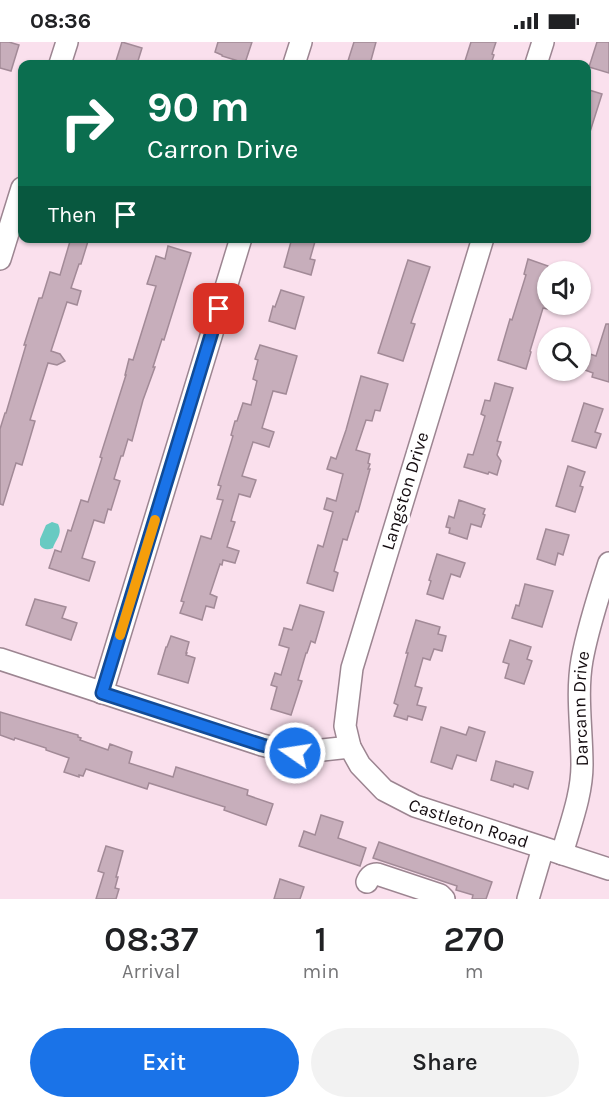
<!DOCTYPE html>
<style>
:root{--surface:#fff;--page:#f2f2f2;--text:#202124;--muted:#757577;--accent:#1a73e8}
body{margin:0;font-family:Karla,sans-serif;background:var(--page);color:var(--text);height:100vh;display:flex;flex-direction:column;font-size:22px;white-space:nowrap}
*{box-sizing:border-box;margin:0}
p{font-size:20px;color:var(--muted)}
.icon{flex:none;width:33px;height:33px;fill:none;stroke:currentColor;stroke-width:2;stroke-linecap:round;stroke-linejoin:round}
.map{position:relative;height:857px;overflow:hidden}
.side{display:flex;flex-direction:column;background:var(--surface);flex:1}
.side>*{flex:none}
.guide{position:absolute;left:18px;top:18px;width:573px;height:183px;border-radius:12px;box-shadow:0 2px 4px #0004;background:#0b6e4f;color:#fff;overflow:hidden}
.tools{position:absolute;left:537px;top:219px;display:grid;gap:12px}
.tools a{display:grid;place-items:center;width:54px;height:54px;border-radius:50%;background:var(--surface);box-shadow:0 2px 4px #0004;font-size:30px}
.pin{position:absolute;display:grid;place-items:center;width:51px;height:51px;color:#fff;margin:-26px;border-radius:12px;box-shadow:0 3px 9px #0006}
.me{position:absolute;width:66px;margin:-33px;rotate:283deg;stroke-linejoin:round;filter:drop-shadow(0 0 4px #0008)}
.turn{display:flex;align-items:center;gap:21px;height:126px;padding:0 30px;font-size:27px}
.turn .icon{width:78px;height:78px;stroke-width:2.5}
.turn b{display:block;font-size:42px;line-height:51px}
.then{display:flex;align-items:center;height:57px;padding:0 30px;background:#0003;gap:12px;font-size:22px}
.eta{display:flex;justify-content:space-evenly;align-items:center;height:102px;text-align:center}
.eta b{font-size:36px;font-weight:600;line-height:42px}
.cta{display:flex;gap:12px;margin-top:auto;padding:12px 30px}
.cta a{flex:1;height:69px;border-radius:36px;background:var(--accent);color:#fff;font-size:24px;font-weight:600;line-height:69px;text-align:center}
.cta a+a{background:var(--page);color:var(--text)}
.status{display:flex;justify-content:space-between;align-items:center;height:42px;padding:0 30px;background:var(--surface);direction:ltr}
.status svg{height:16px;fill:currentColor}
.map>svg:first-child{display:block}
.water{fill:#68cac2}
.building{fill:#c7aebb;stroke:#a28a97;stroke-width:1.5}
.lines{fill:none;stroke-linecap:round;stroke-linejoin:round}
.minor-casing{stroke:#9c8591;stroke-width:24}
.minor{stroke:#fff;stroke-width:21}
.route-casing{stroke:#114b97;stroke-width:15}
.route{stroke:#1a73e8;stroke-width:10}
.slow{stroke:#f59e0b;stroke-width:10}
.labels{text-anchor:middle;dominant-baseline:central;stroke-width:6;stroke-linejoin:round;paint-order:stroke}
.street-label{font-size:18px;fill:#140c10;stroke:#fff}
</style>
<div class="status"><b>08:36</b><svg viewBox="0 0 49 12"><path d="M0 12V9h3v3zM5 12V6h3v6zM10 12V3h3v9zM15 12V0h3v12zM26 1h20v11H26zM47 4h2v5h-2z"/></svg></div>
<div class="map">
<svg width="609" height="857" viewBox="0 0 609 857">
<rect width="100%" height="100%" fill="#fae0ed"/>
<path class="water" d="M52,480L58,482C63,492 56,497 53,506C48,508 43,508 40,503V497L46,483Z"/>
<g class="building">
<polygon points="0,0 9,0 19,3 11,29 0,26"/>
<polygon points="122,0 142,6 137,22 115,22"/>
<polygon points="218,0 252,0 245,21 222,14 222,13 215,10"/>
<polygon points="354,0 376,0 370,22 347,22"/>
<polygon points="471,0 496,0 492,12 494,13 491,22 464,22"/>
<polygon points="597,0 609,0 609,31 589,25"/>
<polygon points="586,47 602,52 589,93 586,92"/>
<polygon points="71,196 89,196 81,222 79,222 71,246 81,249 77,263 67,260 51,309 60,312 65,319 57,323 48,321 30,378 35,379 22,423 16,421 3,463 0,462 0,387 5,371 6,371 26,303 24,303 39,256 42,256 50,230 60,233"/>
<polygon points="292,196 316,196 310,217 315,218 311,233 284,225"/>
<polygon points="168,204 191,211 164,298 162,297 153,325 155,325 143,358 132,399 128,397 123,414 121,414 114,437 120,439 111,468 108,467 104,481 94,478 82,516 95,520 89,539 49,526 55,508 61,510 68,488 71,489 81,458 88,460 102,416 100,415 126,333 125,333 129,317 133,318 156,244 147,242 151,230 156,214 165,217"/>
<polygon points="528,217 548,224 548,267 543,266 530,309 531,310 526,327 498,318 510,277 512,278 526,233 524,232"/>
<polygon points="408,218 430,225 411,281 415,282 403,319 378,311"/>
<polygon points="281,248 304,255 295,287 269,279 273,264 275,265"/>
<polygon points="606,282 609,282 609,340 592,335 593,331 585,328 590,312 596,314"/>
<polygon points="260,303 297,314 286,352 273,349 262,386 274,390 269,405 253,400 242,434 256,438 250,455 239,452 231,479 235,480 227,505 239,509 235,521 223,518 222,523 220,522 210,552 217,555 214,566 206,564 202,578 180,571 184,560 181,559 201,494 211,497 223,458 217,457 221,444 218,443 233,394 231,393 235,379 237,379 243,361 251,363 257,339 253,337 258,318 255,317"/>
<polygon points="361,334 388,342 380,369 375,368 372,379 366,378 356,408 370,412 368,421 370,422 368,427 370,427 358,470 356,469 347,498 343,497 334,529 338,531 333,549 307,541 318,503 323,505 333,470 324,467 327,456 336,459 343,432 327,427 331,415 336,417 346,388"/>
<polygon points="495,341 513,346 497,399 501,400 497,413 501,419 497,433 489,430 488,432 464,425 468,412 473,413 485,374 481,372 485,358 490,359"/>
<polygon points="584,361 603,367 595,390 601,392 596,406 572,399"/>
<polygon points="568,424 585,430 580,444 583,445 575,470 556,464"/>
<polygon points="459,458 485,467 483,472 485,473 481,485 471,482 467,497 449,491 450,486 446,485 449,474 454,476"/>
<polygon points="546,487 569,493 563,513 558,511 555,523 537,517"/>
<polygon points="437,512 465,521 460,535 451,532 443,557 427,552 431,539 429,538"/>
<polygon points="525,542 553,549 542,585 512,576 516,563 519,564"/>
<polygon points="35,557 66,565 62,576 77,581 71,598 26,583"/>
<polygon points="300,563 324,570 315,601 311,599 307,611 306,611 298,638 302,639 291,673 271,667 277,645 271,643 275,631 281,633 289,606 279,603 284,586 292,588"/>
<polygon points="416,578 440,585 438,592 446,594 442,609 434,607 430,618 423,616 415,644 422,646 417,663 426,665 422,678 408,674 407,678 394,674 398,663 394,661 408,611 406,611"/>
<polygon points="171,594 189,600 186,611 187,611 186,613 195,616 188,641 158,632 166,605 167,605"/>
<polygon points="510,598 531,605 527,617 532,619 524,642 505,636 509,622 503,620"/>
<polygon points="0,670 78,693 78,695 81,696 80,698 108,708 110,702 132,710 129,721 173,735 176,725 248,748 247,753 273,762 266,783 224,768 225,765 149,741 147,747 86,727 83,734 79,733 79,735 64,730 69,716 46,708 46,706 15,696 14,698 0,693"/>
<polygon points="441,685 466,693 469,685 485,690 476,719 457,713 452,727 431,720"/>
<polygon points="496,719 533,730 528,747 514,742 513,745 491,738"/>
<polygon points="321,773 343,780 338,796 366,806 360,824 299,804 304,789 315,793"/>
<polygon points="379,800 492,840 486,857 472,857 473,853 456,848 457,844 373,816"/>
<polygon points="106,804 123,809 116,835 118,835 115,846 119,847 116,857 96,857 104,831 98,829"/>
<polygon points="280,837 304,845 300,857 274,857"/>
</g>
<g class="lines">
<defs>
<g id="minor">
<polyline points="60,22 67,0"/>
<polyline points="294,22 301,0"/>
<polyline points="536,22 543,0"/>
<path id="s1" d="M483,196L352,626L345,684L350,705L360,723L384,748L415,764L609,827"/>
<polyline points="0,217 22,146"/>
<polyline points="0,617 262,703 295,711 350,705"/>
<polyline points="102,651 241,196"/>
<path id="s2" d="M562,812C570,783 582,753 582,723C582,688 576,652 582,618C588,585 599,552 609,521"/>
<path d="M367,840C369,835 372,832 377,832L440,853L444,857"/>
<polyline points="528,857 543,806"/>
</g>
</defs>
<use href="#minor" class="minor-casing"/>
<use href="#minor" class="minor"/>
</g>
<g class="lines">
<defs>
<polyline id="route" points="219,267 102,651 262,703 295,711"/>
</defs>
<use href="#route" class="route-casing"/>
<use href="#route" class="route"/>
<polyline class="slow" points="120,593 155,478"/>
</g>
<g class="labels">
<g class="street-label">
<text transform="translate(405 449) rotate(-73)">Langston Drive</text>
<text stroke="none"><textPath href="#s2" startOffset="148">Darcann Drive</textPath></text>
<text stroke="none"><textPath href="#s1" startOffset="676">Castleton Road</textPath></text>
</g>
</g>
</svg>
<div class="tools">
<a><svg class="icon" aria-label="sound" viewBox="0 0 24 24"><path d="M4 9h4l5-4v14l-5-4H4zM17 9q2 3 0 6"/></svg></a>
<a><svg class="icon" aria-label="search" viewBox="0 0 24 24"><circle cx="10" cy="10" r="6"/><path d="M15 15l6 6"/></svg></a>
</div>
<div class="pin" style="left:219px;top:267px;background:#d93025"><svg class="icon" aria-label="arrive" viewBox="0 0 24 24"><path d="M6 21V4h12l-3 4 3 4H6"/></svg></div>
<svg class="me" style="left:295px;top:711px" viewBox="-20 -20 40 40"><circle r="17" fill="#1a73e8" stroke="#fff" stroke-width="3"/><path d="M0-11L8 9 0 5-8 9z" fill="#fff"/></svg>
<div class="guide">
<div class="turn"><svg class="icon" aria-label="right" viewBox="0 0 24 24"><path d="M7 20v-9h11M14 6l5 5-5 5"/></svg><div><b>90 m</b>Carron Drive</div></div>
<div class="then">Then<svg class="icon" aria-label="arrive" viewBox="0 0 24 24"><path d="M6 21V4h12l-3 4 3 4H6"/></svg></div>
</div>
</div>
<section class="side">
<div class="eta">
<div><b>08:37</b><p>Arrival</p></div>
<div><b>1</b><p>min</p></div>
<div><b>270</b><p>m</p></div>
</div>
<div class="cta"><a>Exit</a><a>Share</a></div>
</section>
